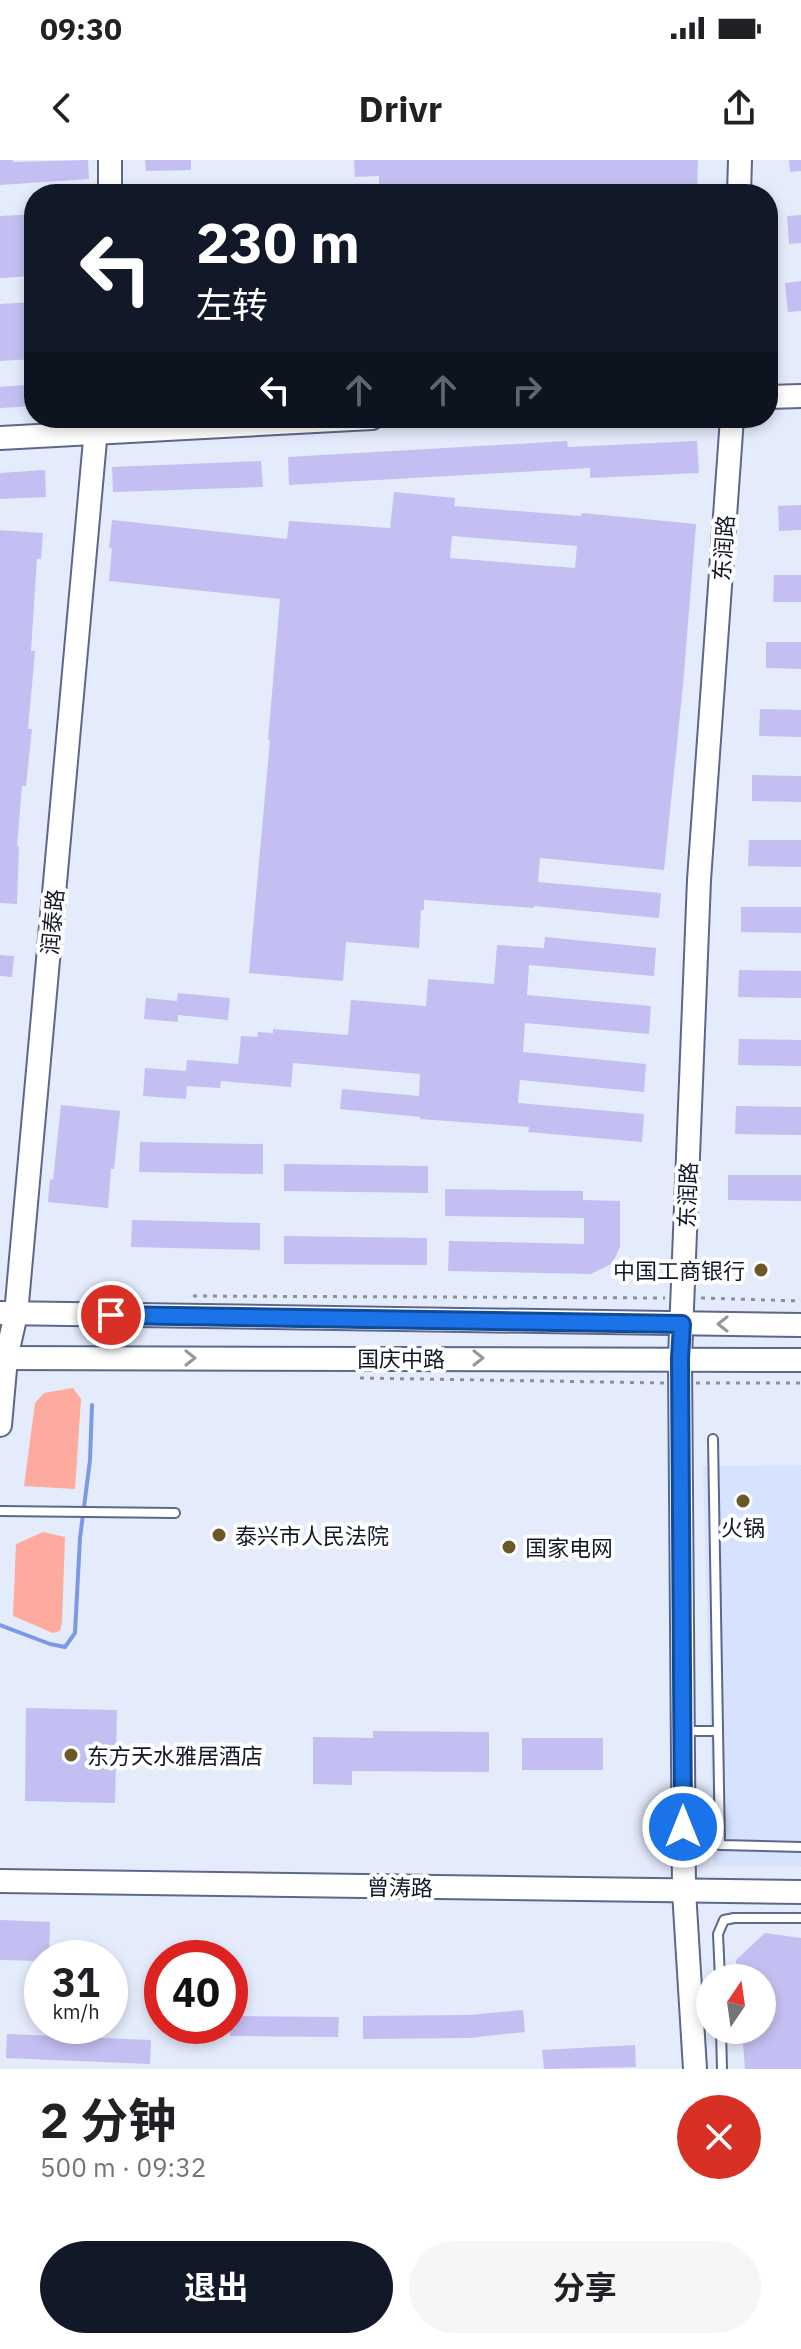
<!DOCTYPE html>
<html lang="zh">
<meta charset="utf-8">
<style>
:root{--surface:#fff;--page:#f6f6f6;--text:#202124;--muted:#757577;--accent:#111827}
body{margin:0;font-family:"IBM Plex Sans","Noto Sans SC",sans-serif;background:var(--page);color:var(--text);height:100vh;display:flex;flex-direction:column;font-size:30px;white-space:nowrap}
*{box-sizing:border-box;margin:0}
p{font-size:26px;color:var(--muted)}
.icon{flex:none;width:44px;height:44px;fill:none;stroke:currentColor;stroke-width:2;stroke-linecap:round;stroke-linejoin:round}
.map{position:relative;height:1909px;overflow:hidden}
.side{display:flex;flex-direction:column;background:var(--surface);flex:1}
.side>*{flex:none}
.hud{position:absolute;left:24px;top:24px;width:754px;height:244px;border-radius:32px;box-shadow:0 4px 12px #0003;background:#111827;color:#fff;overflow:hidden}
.needle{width:52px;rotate:13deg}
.controls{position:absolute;left:696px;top:1804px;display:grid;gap:16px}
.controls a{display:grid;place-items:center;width:80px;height:80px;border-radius:50%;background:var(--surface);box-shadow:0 4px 12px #0003;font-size:40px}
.speed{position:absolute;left:24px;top:1780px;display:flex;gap:16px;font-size:40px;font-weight:700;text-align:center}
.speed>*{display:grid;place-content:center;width:104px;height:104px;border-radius:50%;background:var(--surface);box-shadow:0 4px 12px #0003;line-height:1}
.speed small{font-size:20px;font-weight:400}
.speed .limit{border:12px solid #d22;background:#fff;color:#111}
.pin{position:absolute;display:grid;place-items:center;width:68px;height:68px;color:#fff;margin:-34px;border:4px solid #fff;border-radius:50%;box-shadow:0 2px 8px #0007}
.me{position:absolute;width:88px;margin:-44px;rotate:0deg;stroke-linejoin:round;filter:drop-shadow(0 0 6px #0008)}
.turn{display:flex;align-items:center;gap:28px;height:168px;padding:0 40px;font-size:36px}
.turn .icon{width:104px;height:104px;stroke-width:2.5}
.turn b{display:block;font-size:56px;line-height:68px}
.lanes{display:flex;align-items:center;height:76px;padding:0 40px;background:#0003;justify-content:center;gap:40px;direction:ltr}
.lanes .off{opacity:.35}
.round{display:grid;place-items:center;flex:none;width:84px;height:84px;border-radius:42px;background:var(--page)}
.headline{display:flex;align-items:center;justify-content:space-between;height:136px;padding:0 40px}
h1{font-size:48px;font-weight:700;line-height:60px}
.primary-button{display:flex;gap:16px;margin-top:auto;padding:16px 40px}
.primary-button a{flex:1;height:92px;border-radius:48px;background:var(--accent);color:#fff;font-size:32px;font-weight:700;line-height:92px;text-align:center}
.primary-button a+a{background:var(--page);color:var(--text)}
.status{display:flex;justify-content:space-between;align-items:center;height:56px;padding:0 40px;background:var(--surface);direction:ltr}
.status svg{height:22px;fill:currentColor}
header{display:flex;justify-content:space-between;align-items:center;height:104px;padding:0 40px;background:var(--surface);font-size:36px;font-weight:700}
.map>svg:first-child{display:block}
.built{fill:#d7e2ff}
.green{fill:#fdaa9f}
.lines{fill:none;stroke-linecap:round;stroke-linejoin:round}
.stream{stroke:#7c99e5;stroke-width:4}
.building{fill:#c3bff2;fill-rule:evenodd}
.lane-casing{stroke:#5b688b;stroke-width:12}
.secondary-casing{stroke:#5b688b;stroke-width:26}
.path{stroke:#898f9e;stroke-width:3;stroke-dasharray:4 6;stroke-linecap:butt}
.lane{stroke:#fff;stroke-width:8}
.secondary{stroke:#fff;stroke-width:22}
.oneway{stroke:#95979d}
.route-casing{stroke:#114b97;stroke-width:20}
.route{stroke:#1a73e8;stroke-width:14}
.poi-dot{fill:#6b5827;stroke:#fff;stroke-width:3}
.labels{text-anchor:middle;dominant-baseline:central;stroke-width:8;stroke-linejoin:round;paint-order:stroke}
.street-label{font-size:22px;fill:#131826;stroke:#fff}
.poi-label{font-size:22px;fill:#131826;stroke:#fff;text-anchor:start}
</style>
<div class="status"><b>09:30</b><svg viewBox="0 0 49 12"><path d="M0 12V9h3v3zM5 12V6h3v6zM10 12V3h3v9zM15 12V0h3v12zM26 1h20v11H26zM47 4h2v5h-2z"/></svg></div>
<header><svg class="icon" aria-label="back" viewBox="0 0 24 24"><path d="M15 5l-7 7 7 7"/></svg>Drivr<svg class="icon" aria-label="share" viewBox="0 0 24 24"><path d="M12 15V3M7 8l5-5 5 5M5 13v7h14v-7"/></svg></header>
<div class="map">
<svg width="801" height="1909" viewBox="0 0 801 1909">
<rect width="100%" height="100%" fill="#e4ebfb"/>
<polygon class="built" points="801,1305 801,1707 714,1706 703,1306"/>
<g class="green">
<polygon points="73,1228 81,1239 75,1329 24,1326 35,1243 44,1233"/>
<polygon points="43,1372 65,1377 62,1462 60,1471 53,1473 13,1456 16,1384"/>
</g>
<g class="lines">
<polyline class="stream" points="0,1465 50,1484 65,1487 75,1473 80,1378 90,1300 92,1245"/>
</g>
<g class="building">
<polygon points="0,0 13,0 13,2 88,0 89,19 0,25"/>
<polygon points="145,0 191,0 191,10 146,11"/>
<polygon points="354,0 698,0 697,34 379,34 379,16 355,17"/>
<polygon points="789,0 801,0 801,11 790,12"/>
<polygon points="34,54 34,116 0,118 0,56"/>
<polygon points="801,55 801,83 789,84 787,56"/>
<polygon points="801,121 801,151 788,152 785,123"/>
<polygon points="34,142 34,199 0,201 0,144"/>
<polygon points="34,224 34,246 0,248 0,227"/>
<polygon points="567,281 568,287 697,281 699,313 590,318 590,308 289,325 288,297"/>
<polygon points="261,301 263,327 113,332 112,307"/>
<polygon points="45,310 46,337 0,339 0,313"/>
<path d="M394,332L455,338L454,346L581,356L582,353L696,364L683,525L664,710L540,698L538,722L661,733L659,758L534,746V748L424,740V750H421L419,788L346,782L343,821L249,813L270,580H268L280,439L109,421L112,388H109L112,360L287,379L289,361L390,368ZM452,376L577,386L575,408L450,398Z"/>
<polygon points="801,345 801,370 779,371 778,346"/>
<polygon points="0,370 43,373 41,399 37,399 31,491 35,491 28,569 32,569 26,626 22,626 17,686 19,686 17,744 0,743"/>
<polygon points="774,415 801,415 801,442 773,442"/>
<polygon points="766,482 801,482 801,509 766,508"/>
<polygon points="760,549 801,550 801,577 759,576"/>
<polygon points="752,615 801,616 801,642 752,641"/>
<polygon points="749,680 801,680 801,707 748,706"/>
<polygon points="741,747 801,747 801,773 741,772"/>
<polygon points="545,777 656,788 654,816 529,805 527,835 651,846 649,874 525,863 523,892 646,904 644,932 520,920 518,943 644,954 642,982 528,972 529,967 420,959 420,957 340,949 342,929 419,936 420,914 293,903 291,927 221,921 220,928 187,926 186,939 143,936 145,908 186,911 187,900 238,904 241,876 257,877 258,872 273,873 273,869 348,875 351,840 426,846 428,819 494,824 497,785 544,788"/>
<polygon points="0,795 14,796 12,817 0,816"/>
<polygon points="739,810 801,811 801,838 738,837"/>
<polygon points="178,833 230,838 228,860 178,855 178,862 144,859 146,838 177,841"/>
<polygon points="739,879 801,880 801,906 738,905"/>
<polygon points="61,945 120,951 114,1009 111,1009 108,1048 48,1042 50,1019 53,1020"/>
<polygon points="736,946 801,947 801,975 735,974"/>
<polygon points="140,982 263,984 263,1014 139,1012"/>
<polygon points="284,1004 428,1006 428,1033 284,1031"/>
<polygon points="728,1015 801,1015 801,1041 728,1040"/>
<polygon points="445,1029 583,1031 583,1040 620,1041 620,1086 616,1096 611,1104 591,1114 448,1111 449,1081 584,1084 584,1058 445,1056"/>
<polygon points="132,1060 260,1063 260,1090 131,1087"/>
<polygon points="284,1076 427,1078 427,1105 284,1104"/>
<polygon points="26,1548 117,1550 115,1643 25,1641"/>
<polygon points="373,1571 489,1572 489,1612 352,1611 352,1625 313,1624 313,1577 373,1578"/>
<rect x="522" y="1578" width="81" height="32"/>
<polygon points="0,1760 50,1762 49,1798 42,1798 42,1801 0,1800"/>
<polygon points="765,1773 801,1778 801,1909 745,1909 742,1870 762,1870 762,1818 737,1818 736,1800"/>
<polygon points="523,1850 525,1872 469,1878 363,1879 363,1856 468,1855"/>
<polygon points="230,1856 339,1857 338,1877 230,1876"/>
<polygon points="7,1874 151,1880 150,1904 6,1898"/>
<polygon points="635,1885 636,1907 544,1909 542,1890"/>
</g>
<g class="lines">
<defs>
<g id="lane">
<polyline points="713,1279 720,1685 801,1687"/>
<polyline points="0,1351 175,1353"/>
<polyline points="686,1571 717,1571"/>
<polyline points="720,1818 718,1774 724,1760 734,1758 801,1758"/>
<polyline points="721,1870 722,1909"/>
</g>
<g id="secondary">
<polyline points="110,34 110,0"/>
<polyline points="739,34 740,0"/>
<polyline points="768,237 801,236"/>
<polyline points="0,278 372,258"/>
<polyline points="0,1153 801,1165"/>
<polyline points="0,1198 801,1200"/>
<polyline points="0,1265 6,1198 16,1154 97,258"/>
<polyline points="0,1721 801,1732"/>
<polyline points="695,1909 684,1731 680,1198 699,720 732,258"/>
</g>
</defs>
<use href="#lane" class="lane-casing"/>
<use href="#secondary" class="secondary-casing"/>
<g class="path">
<polyline points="193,1136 665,1138"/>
<polyline points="701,1138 801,1141"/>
<polyline points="360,1218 664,1223"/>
<polyline points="696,1223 801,1223"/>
</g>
<use href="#lane" class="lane"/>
<use href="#secondary" class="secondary"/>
</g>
<defs><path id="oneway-chevron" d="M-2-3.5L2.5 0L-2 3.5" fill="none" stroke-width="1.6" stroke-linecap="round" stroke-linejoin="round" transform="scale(2)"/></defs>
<g class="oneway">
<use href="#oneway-chevron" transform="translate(723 1164) rotate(-180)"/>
<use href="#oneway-chevron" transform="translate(190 1198)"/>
<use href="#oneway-chevron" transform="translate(478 1198)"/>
</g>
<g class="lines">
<defs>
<polyline id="route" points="111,1155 682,1164 680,1198 683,1667"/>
</defs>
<use href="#route" class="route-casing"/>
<use href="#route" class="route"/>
</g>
<g class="poi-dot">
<circle cx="761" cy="1110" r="8"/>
<circle cx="743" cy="1341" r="8"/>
<circle cx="219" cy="1375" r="8"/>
<circle cx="509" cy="1387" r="8"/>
<circle cx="71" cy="1595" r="8"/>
</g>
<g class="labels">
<g class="street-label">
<text transform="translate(723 388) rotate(-86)">东润路</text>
<text transform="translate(52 762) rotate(-85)">润泰路</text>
<text transform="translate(687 1035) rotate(-88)">东润路</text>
<text x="401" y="1198">国庆中路</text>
<text transform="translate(400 1727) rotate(1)">曾涛路</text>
</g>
<g class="poi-label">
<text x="745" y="1110" text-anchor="end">中国工商银行</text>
<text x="743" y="1367" text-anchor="middle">火锅</text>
<text x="235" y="1375">泰兴市人民法院</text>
<text x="525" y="1387">国家电网</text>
<text x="87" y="1595">东方天水雅居酒店</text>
</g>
</g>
</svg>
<div class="controls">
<a><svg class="needle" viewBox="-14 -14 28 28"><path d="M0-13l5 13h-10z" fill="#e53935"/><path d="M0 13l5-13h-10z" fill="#757577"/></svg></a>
</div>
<div class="speed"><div>31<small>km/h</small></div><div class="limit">40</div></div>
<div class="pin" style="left:111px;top:1155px;background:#d93025"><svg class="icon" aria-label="arrive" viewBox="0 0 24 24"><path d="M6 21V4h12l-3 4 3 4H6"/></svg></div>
<svg class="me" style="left:683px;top:1667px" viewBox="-20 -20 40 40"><circle r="17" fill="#1a73e8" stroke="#fff" stroke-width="3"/><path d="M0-11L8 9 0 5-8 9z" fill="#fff"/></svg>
<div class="hud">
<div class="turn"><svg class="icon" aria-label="left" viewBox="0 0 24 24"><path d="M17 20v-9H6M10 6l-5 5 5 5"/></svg><div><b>230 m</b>左转</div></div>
<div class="lanes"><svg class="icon" aria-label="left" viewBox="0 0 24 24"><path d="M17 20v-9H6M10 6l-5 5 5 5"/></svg><svg class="icon off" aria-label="ahead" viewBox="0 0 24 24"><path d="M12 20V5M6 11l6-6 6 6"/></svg><svg class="icon off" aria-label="ahead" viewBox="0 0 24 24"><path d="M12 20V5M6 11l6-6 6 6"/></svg><svg class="icon off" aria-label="right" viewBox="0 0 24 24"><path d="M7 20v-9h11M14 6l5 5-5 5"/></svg></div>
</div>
</div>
<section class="side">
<div class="headline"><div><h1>2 分钟</h1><p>500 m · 09:32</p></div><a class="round" style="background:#d93025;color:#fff"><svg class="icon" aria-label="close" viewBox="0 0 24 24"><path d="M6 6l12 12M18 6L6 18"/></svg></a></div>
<div class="primary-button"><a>退出</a><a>分享</a></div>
</section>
